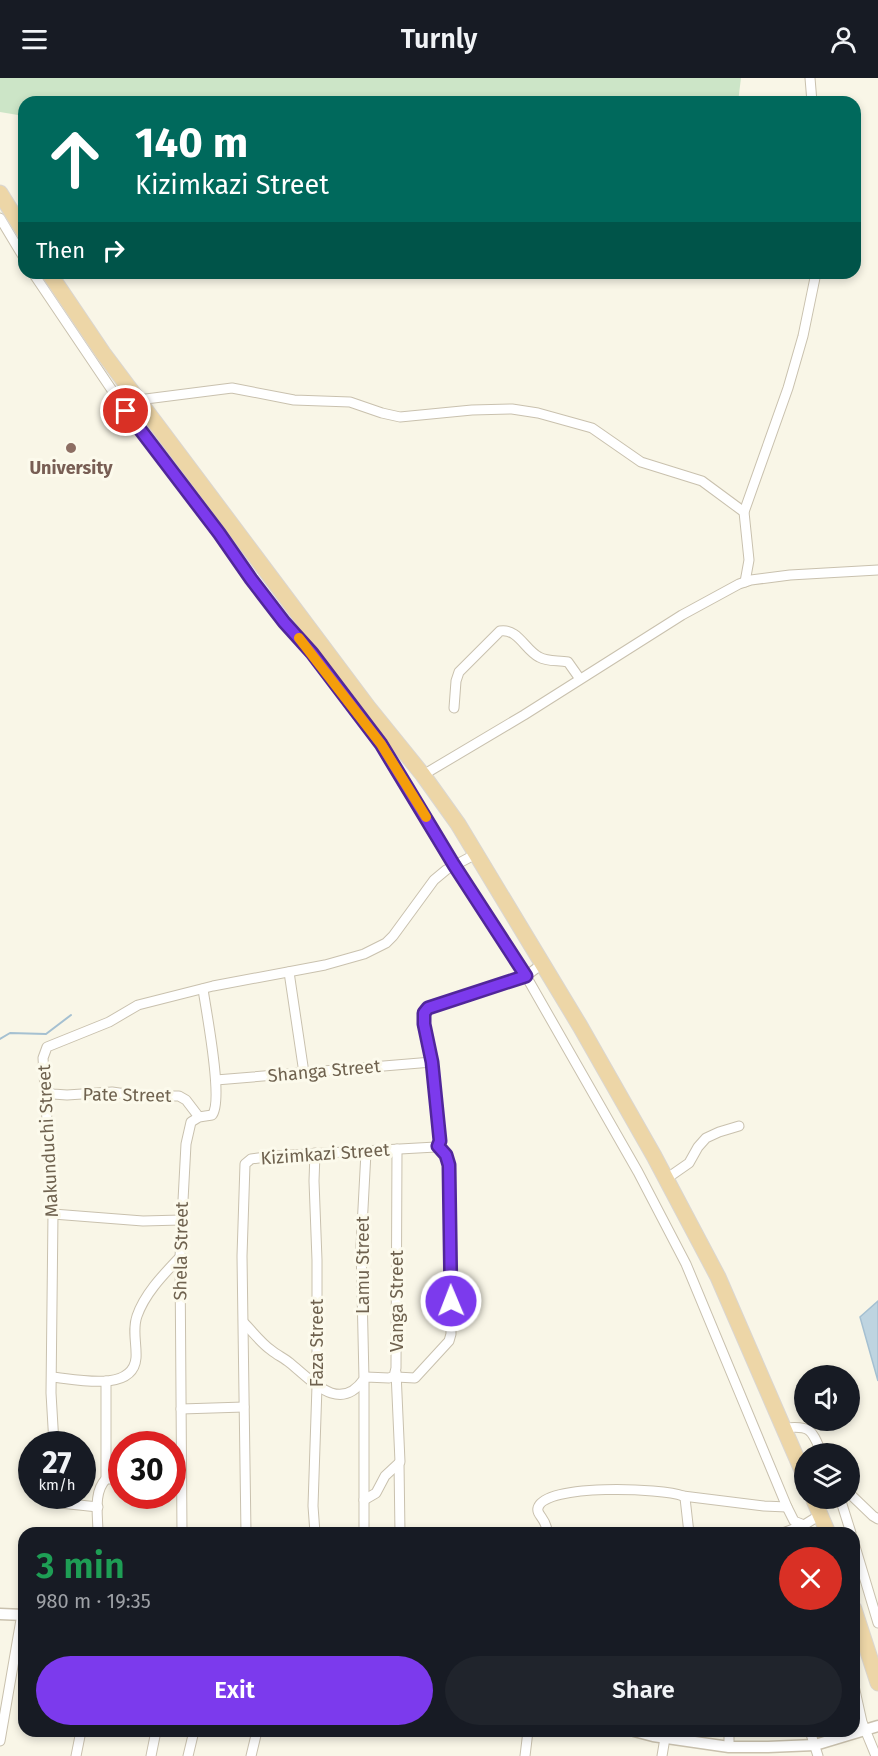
<!DOCTYPE html>
<meta charset="utf-8">
<style>
:root{--surface:#171b24;--page:#20242c;--text:#f1f3f6;--muted:#9ea1a6;--accent:#7c3aed}
body{margin:0;font-family:"Fira Sans",sans-serif;background:var(--page);color:var(--text);height:100vh;display:flex;flex-direction:column;font-size:22px;white-space:nowrap}
*{box-sizing:border-box;margin:0}
p{font-size:20px;color:var(--muted)}
.icon{flex:none;width:33px;height:33px;fill:none;stroke:currentColor;stroke-width:2;stroke-linecap:round;stroke-linejoin:round}
.map{position:relative;flex:1;overflow:hidden}
.drawer{position:absolute;left:18px;top:1449px;width:842px;height:210px;display:flex;flex-direction:column;background:var(--surface);border-radius:18px;box-shadow:0 3px 9px #0003}
.drawer>*{flex:none}
.banner{position:absolute;left:18px;top:18px;width:843px;height:183px;border-radius:18px;box-shadow:0 3px 9px #0003;background:#00695c;color:#fff;overflow:hidden}
.controls{position:absolute;left:794px;top:1287px;display:grid;gap:12px}
.controls a{display:grid;place-items:center;width:66px;height:66px;border-radius:50%;background:var(--surface);box-shadow:0 3px 9px #0003;font-size:30px}
.speed{position:absolute;left:18px;top:1353px;display:flex;gap:12px;font-size:30px;font-weight:700;text-align:center}
.speed>*{display:grid;place-content:center;width:78px;height:78px;border-radius:50%;background:var(--surface);box-shadow:0 3px 9px #0003;line-height:1}
.speed small{font-size:15px;font-weight:400}
.speed .limit{border:9px solid #d22;background:#fff;color:#111}
.pin{position:absolute;display:grid;place-items:center;width:51px;height:51px;color:#fff;margin:-26px;border:3px solid #fff;border-radius:50%;box-shadow:0 2px 6px #0007}
.me{position:absolute;width:66px;margin:-33px;rotate:359deg;stroke-linejoin:round;filter:drop-shadow(0 0 4px #0008)}
.turn{display:flex;align-items:center;gap:21px;height:126px;padding:0 18px;font-size:27px}
.turn .icon{width:78px;height:78px;stroke-width:2.5}
.turn b{display:block;font-size:42px;line-height:51px}
.then{display:flex;align-items:center;height:57px;padding:0 18px;background:#0003;gap:12px;font-size:22px}
.round{display:grid;place-items:center;flex:none;width:63px;height:63px;border-radius:32px;background:var(--page)}
.headline{display:flex;align-items:center;justify-content:space-between;height:102px;padding:0 18px}
h1{font-size:36px;font-weight:600;line-height:45px;color:#1e9e55}
.primary-button{display:flex;gap:12px;margin-top:auto;padding:12px 18px}
.primary-button a{flex:1;height:69px;border-radius:36px;background:var(--accent);color:#fff;font-size:24px;font-weight:600;line-height:69px;text-align:center}
.primary-button a+a{background:var(--page);color:var(--text)}
header{display:flex;justify-content:space-between;align-items:center;height:78px;padding:0 18px;background:var(--surface);font-size:27px;font-weight:600}
.map>svg:first-child{display:block}
.green{fill:#cce5c7}
.water{fill:#bed4e0;stroke:#a5c0d1;stroke-width:1.5}
.lines{fill:none;stroke-linecap:round;stroke-linejoin:round}
.stream{stroke:#a5c0d1;stroke-width:2}
.minor-casing{stroke:#c9c1ae;stroke-width:11}
.tertiary-casing{stroke:#c9c1ae;stroke-width:13}
.trunk-casing{stroke:#dad6d1;stroke-width:17}
.minor{stroke:#fff;stroke-width:9}
.tertiary{stroke:#fff;stroke-width:10}
.trunk{stroke:#edd6a7;stroke-width:15}
.route-casing{stroke:#51269a;stroke-width:15}
.route{stroke:#7c3aed;stroke-width:10}
.slow{stroke:#f59e0b;stroke-width:10}
.education-dot{fill:#8d6e63;stroke:#fcfaec;stroke-width:2}
.labels{text-anchor:middle;dominant-baseline:central;stroke-width:6;stroke-linejoin:round;paint-order:stroke}
.education-label{font-size:18px;font-weight:bold;fill:#785e54;stroke:#fcfaec}
.street-label{font-size:18px;fill:#6f624f;stroke:#fcfaec}
</style>
<header><svg class="icon" aria-label="menu" viewBox="0 0 24 24"><path d="M4 6h16M4 12h16M4 18h16"/></svg>Turnly<svg class="icon" aria-label="person" viewBox="0 0 24 24"><circle cx="12" cy="8" r="4"/><path d="M4 21q1-7 8-7t8 7"/></svg></header>
<div class="map">
<svg width="878" height="1678" viewBox="0 0 878 1678">
<rect width="100%" height="100%" fill="#f9f6e7"/>
<polygon class="green" points="0,0 741,0 738,24 24,24 24,38 0,34"/>
<polygon class="water" points="878,1223 878,1303 860,1239"/>
<g class="lines">
<polyline class="stream" points="0,961 10,955 46,956 71,937"/>
<defs>
<g id="minor">
<polyline points="810,0 812,24"/>
<polyline points="0,140 24,180"/>
<polyline points="33,195 126,333 219,455 251,501 284,544 312,575 381,666 454,787 526,898 638,1094 686,1186 787,1429 794,1443 804,1447"/>
<polyline points="138,322 232,310 294,322 350,324 382,335 400,339 472,332 512,331 538,335 592,350 641,384 702,403 744,434"/>
<polyline points="745,504 749,482 744,434 788,310 803,258 816,195"/>
<path d="M454,630L456,603L459,594L500,553C518,550 525,572 539,579C548,584 558,582 568,584L580,601"/>
<polyline points="423,697 524,637 682,537 739,506 751,502 790,497 878,492"/>
<polyline points="289,894 304,995"/>
<polyline points="216,1002 432,984"/>
<polyline points="46,1013 53,1016 67,1017 112,1014 140,1018 179,1018 186,1022 199,1039"/>
<polyline points="666,1101 689,1085 698,1069 706,1060 719,1054 739,1048"/>
<polyline points="53,1136 143,1143 181,1142"/>
<path d="M244,1245C253,1254 261,1265 271,1272C277,1277 284,1280 290,1285C312,1303 340,1336 364,1301L361,1168L366,1074"/>
<path d="M52,1299C75,1301 133,1315 136,1280C137,1266 132,1252 137,1238C145,1215 164,1196 180,1179"/>
<polyline points="396,1299 415,1300 449,1263 451,1256 450,1102 448,1081 438,1068"/>
<polyline points="181,1331 244,1329"/>
<path d="M785,1350C812,1347 812,1353 822,1376"/>
<polyline points="54,1366 51,1315 53,1136 43,980 47,969 109,944 138,927 213,908 325,887 364,876 386,865 393,858 434,802 446,792 476,776"/>
<polyline points="399,1385 400,1455"/>
<polyline points="106,1401 106,1303"/>
<polyline points="849,1415 873,1438 878,1441"/>
<polyline points="58,1418 60,1425 98,1429"/>
<polyline points="683,1418 764,1428 787,1429"/>
<polyline points="840,1420 851,1455"/>
<polyline points="364,1422 376,1415 385,1398 400,1384 396,1294"/>
<path d="M98,1455C98,1438 93,1414 106,1401H122"/>
<path d="M182,1455L180,1179L186,1066L191,1044L199,1039L212,1037C224,1023 206,933 203,911"/>
<polyline points="246,1455 242,1178 245,1086 251,1081 273,1078 436,1069 440,1063 432,984 424,946 425,932 428,930 526,898 542,886"/>
<polyline points="315,1455 313,1428 317,1308 317,1182 314,1103 315,1075"/>
<polyline points="364,1455 364,1301 366,1299 389,1300 394,1298 396,1290 397,1071"/>
<path d="M547,1455C548,1442 536,1437 538,1430C544,1405 663,1410 683,1418L685,1420L689,1455"/>
<polyline points="783,1455 804,1447 820,1437"/>
<polyline points="854,1465 878,1545"/>
<polyline points="854,1608 862,1644 876,1678"/>
<polyline points="729,1653 729,1669"/>
<polyline points="810,1653 818,1678"/>
<polyline points="0,1663 22,1536"/>
<polyline points="76,1678 81,1653"/>
<polyline points="151,1678 156,1653"/>
<polyline points="188,1678 194,1653"/>
<polyline points="251,1678 257,1653"/>
<polyline points="525,1678 528,1653"/>
<polyline points="662,1678 665,1660"/>
</g>
<g id="tertiary">
<polyline points="0,1536 24,1537"/>
<polyline points="634,1653 653,1658 729,1669 768,1669 815,1667 878,1648"/>
</g>
<g id="trunk">
<polyline points="0,115 24,154"/>
<polyline points="49,195 103,275 368,629 423,697 458,746 580,948 654,1078 718,1199 804,1397"/>
<polyline points="813,1420 828,1455"/>
<polyline points="854,1531 878,1605"/>
</g>
</defs>
<use href="#minor" class="minor-casing"/>
<use href="#tertiary" class="tertiary-casing"/>
<use href="#trunk" class="trunk-casing"/>
<use href="#minor" class="minor"/>
<use href="#tertiary" class="tertiary"/>
<use href="#trunk" class="trunk"/>
</g>
<g class="lines">
<defs>
<polyline id="route" points="126,333 219,455 251,501 284,544 312,575 381,666 454,787 526,898 428,930 424,935 424,946 432,984 440,1063 438,1068 446,1077 449,1087 451,1223"/>
</defs>
<use href="#route" class="route-casing"/>
<use href="#route" class="route"/>
<polyline class="slow" points="299,560 381,666 426,739"/>
</g>
<circle class="education-dot" cx="71" cy="370" r="6"/>
<g class="labels">
<g class="education-label">
<text x="71" y="390">University</text>
</g>
<g class="street-label">
<text transform="translate(324 993) rotate(-5)">Shanga Street</text>
<text transform="translate(127 1017) rotate(1)">Pate Street</text>
<text transform="translate(48 1063) rotate(-93)">Makunduchi Street</text>
<text transform="translate(325 1076) rotate(-4)">Kizimkazi Street</text>
<text transform="translate(181 1173) rotate(-89)">Shela Street</text>
<text transform="translate(363 1187) rotate(-90)">Lamu Street</text>
<text transform="translate(397 1223) rotate(-90)">Vanga Street</text>
<text transform="translate(317 1265) rotate(-90)">Faza Street</text>
</g>
</g>
</svg>
<div class="controls">
<a><svg class="icon" aria-label="sound" viewBox="0 0 24 24"><path d="M4 9h4l5-4v14l-5-4H4zM17 9q2 3 0 6"/></svg></a>
<a><svg class="icon" aria-label="layers" viewBox="0 0 24 24"><path d="M12 4l9 5-9 5-9-5zM3 14l9 5 9-5"/></svg></a>
</div>
<div class="speed"><div>27<small>km/h</small></div><div class="limit">30</div></div>
<div class="pin" style="left:126px;top:333px;background:#d93025"><svg class="icon" aria-label="arrive" viewBox="0 0 24 24"><path d="M6 21V4h12l-3 4 3 4H6"/></svg></div>
<svg class="me" style="left:451px;top:1223px" viewBox="-20 -20 40 40"><circle r="17" fill="#7c3aed" stroke="#fff" stroke-width="3"/><path d="M0-11L8 9 0 5-8 9z" fill="#fff"/></svg>
<div class="banner">
<div class="turn"><svg class="icon" aria-label="ahead" viewBox="0 0 24 24"><path d="M12 20V5M6 11l6-6 6 6"/></svg><div><b>140 m</b>Kizimkazi Street</div></div>
<div class="then">Then<svg class="icon" aria-label="right" viewBox="0 0 24 24"><path d="M7 20v-9h11M14 6l5 5-5 5"/></svg></div>
</div>
<section class="drawer">
<div class="headline"><div><h1>3 min</h1><p>980 m · 19:35</p></div><a class="round" style="background:#d93025;color:#fff"><svg class="icon" aria-label="close" viewBox="0 0 24 24"><path d="M6 6l12 12M18 6L6 18"/></svg></a></div>
<div class="primary-button"><a>Exit</a><a>Share</a></div>
</section>
</div>
